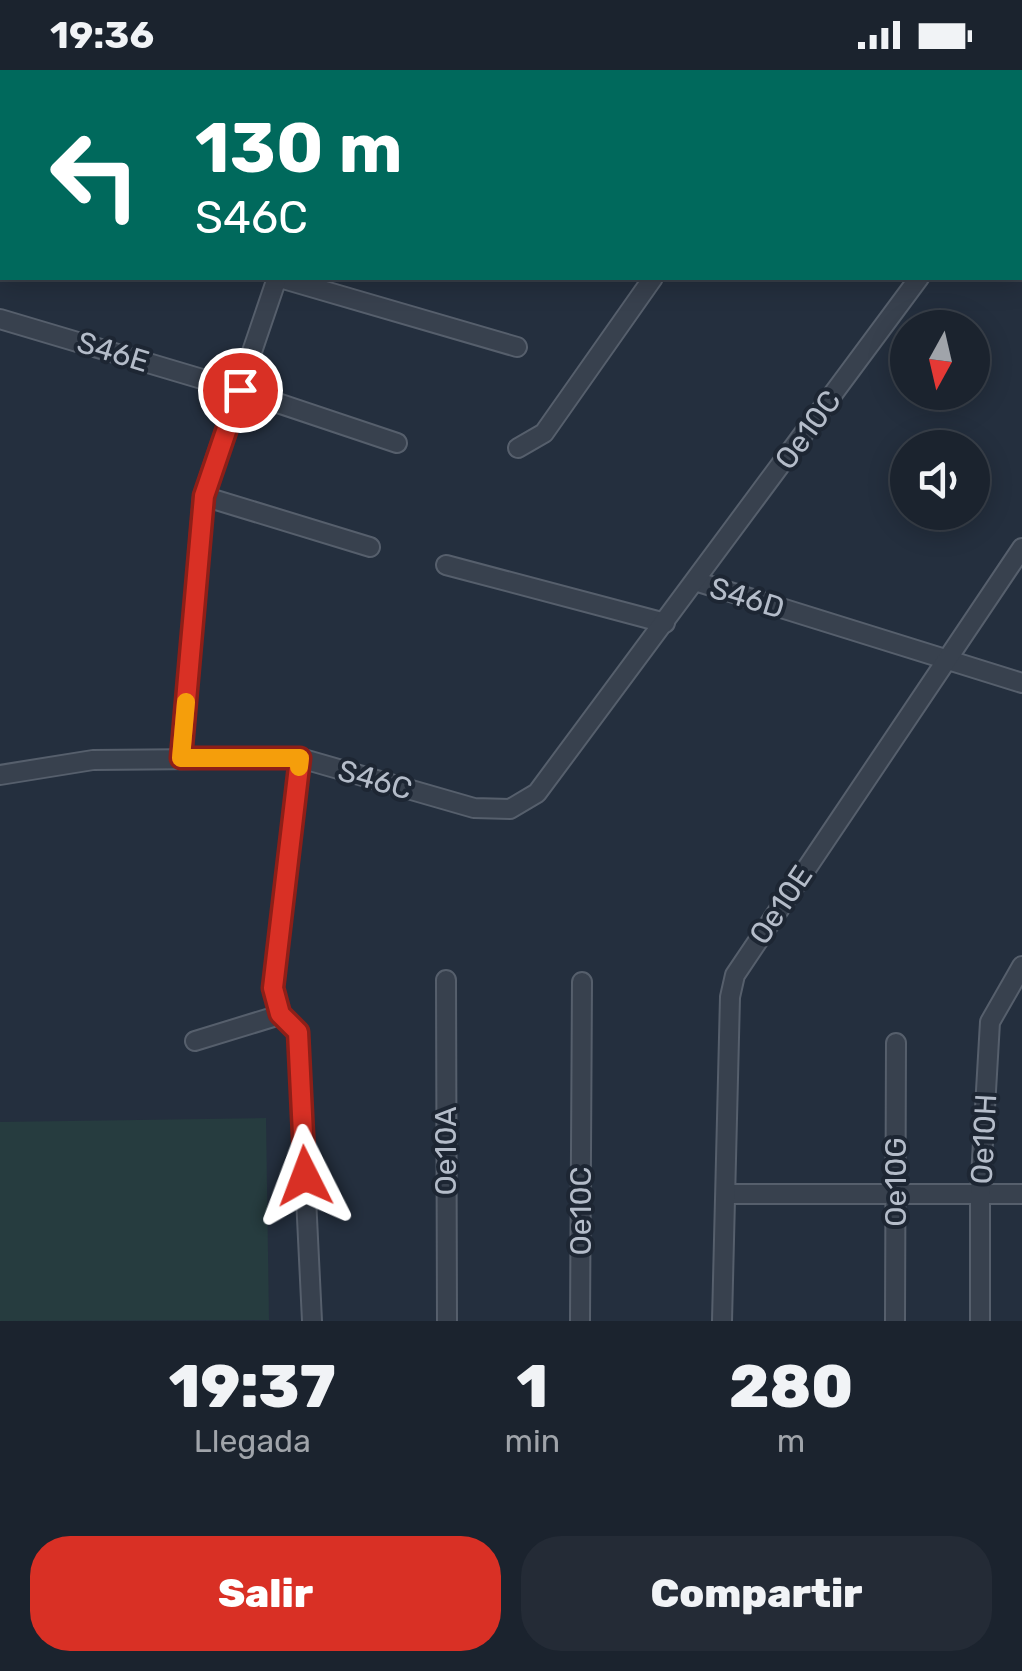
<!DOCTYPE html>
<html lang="es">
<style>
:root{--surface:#1b232e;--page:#242b36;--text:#f1f3f6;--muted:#a0a4aa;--line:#39404a;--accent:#d93025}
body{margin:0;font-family:Rubik,sans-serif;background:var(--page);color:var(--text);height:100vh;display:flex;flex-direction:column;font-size:38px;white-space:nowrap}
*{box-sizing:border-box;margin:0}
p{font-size:32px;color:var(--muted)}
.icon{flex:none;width:55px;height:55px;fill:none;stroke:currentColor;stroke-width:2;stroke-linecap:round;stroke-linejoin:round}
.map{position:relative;height:1251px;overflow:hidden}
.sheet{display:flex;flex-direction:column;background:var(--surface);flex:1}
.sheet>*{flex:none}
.hud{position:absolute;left:0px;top:0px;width:1022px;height:210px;box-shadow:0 5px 25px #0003,0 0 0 2px var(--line);background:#00695c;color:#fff;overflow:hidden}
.needle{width:65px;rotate:188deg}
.controls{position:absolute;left:890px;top:240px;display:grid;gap:20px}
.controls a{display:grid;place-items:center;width:100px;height:100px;border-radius:50%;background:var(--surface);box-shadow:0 5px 25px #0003,0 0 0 2px var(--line);font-size:50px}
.pin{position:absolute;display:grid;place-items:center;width:85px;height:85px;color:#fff;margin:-42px;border:5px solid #fff;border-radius:50%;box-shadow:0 2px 10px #0007}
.me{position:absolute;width:110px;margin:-55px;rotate:357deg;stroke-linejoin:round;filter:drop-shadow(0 0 8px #0008)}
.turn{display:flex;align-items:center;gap:35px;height:210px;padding:0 30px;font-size:45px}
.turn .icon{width:130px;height:130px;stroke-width:2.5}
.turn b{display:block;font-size:70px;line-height:85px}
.eta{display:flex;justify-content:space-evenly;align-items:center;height:170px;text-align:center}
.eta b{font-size:60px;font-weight:800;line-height:70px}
.primary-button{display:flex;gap:20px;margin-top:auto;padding:20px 30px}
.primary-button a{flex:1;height:115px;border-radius:40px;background:var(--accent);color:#fff;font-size:40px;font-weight:800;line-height:115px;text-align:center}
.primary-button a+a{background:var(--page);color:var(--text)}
.status{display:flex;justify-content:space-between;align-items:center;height:70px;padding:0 50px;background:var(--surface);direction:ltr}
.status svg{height:28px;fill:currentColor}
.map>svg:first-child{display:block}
.green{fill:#263c3f}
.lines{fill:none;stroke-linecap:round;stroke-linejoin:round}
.minor-casing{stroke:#565f6c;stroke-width:22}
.minor{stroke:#38414e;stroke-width:18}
.route-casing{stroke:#8d1f18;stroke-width:25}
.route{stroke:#d93025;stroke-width:18}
.slow{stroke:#f59e0b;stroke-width:18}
.labels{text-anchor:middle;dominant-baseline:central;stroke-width:8;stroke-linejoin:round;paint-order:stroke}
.street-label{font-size:30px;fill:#b4bcc9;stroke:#1d2633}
</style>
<div class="status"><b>19:36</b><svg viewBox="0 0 49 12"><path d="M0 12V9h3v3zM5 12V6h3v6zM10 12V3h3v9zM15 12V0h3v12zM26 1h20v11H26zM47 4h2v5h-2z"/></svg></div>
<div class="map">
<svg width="1022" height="1251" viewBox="0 0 1022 1251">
<rect width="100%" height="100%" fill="#242f3e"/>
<polygon class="green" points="266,1048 269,1250 0,1251 0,1052"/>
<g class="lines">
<defs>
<g id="minor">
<polyline points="121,0 124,2"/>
<polyline points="414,0 418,2"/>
<polyline points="676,0 679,2"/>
<polyline points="990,0 994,2"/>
<polyline points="504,2 506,0"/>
<polyline points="0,12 2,8"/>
<polyline points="1020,19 1022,20"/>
<polyline points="1020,75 1022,73"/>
<polyline points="0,81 2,81"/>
<polyline points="280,208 517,277"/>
<polyline points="0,249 239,320 397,373"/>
<polyline points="518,378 544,363 653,208"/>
<polyline points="203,426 370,477"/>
<polyline points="446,495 665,553"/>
<polyline points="698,512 1022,613"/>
<polyline points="181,688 203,426 277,208"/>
<polyline points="300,688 273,919 280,945 298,962 312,1251"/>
<polyline points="0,705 93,690 300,688 474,738 510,739 537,723 919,208"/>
<polyline points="446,910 447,1251"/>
<polyline points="195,971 280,945"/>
<polyline points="726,1124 1022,1124"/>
<polyline points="580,1251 582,912"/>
<polyline points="722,1251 730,927 735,905 1022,478"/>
<polyline points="895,1251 896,973"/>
<polyline points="980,1251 980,1124 990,952 1022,896"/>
</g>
</defs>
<use href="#minor" class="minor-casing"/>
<use href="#minor" class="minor"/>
</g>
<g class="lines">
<defs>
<polyline id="route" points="240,320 204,426 181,688 300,688 273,918 280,944 298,962 305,1106"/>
</defs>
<use href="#route" class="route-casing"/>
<use href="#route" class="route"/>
<polyline class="slow" points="186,632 181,688 300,688 299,697"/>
</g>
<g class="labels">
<g class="street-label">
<text transform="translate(113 282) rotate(17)">S46E</text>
<text transform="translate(808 360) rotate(-54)">Oe10C</text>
<text transform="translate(747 528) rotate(17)">S46D</text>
<text transform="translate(375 710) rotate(16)">S46C</text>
<text transform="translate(781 835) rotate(-56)">Oe10E</text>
<text transform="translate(984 1069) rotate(-87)">Oe10H</text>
<text transform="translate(446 1081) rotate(-90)">Oe10A</text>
<text transform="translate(896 1112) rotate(-90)">Oe10G</text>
<text transform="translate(581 1141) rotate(-90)">Oe10C</text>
</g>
</g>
</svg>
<div class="controls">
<a><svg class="needle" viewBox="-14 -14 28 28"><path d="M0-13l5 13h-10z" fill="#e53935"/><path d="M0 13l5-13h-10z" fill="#a0a4aa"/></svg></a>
<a><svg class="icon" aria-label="sound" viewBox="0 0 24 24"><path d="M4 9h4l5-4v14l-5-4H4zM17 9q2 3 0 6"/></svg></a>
</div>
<div class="pin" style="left:240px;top:320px;background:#d93025"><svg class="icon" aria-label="arrive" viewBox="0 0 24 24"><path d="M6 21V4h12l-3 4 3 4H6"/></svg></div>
<svg class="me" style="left:305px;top:1106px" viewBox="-20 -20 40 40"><path d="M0-17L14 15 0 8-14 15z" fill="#d93025" stroke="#fff" stroke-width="4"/></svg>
<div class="hud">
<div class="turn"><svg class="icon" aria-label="left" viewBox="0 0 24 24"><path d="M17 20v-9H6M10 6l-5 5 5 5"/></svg><div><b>130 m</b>S46C</div></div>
</div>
</div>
<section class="sheet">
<div class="eta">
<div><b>19:37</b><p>Llegada</p></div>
<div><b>1</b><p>min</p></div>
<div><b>280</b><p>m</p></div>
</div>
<div class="primary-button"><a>Salir</a><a>Compartir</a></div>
</section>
